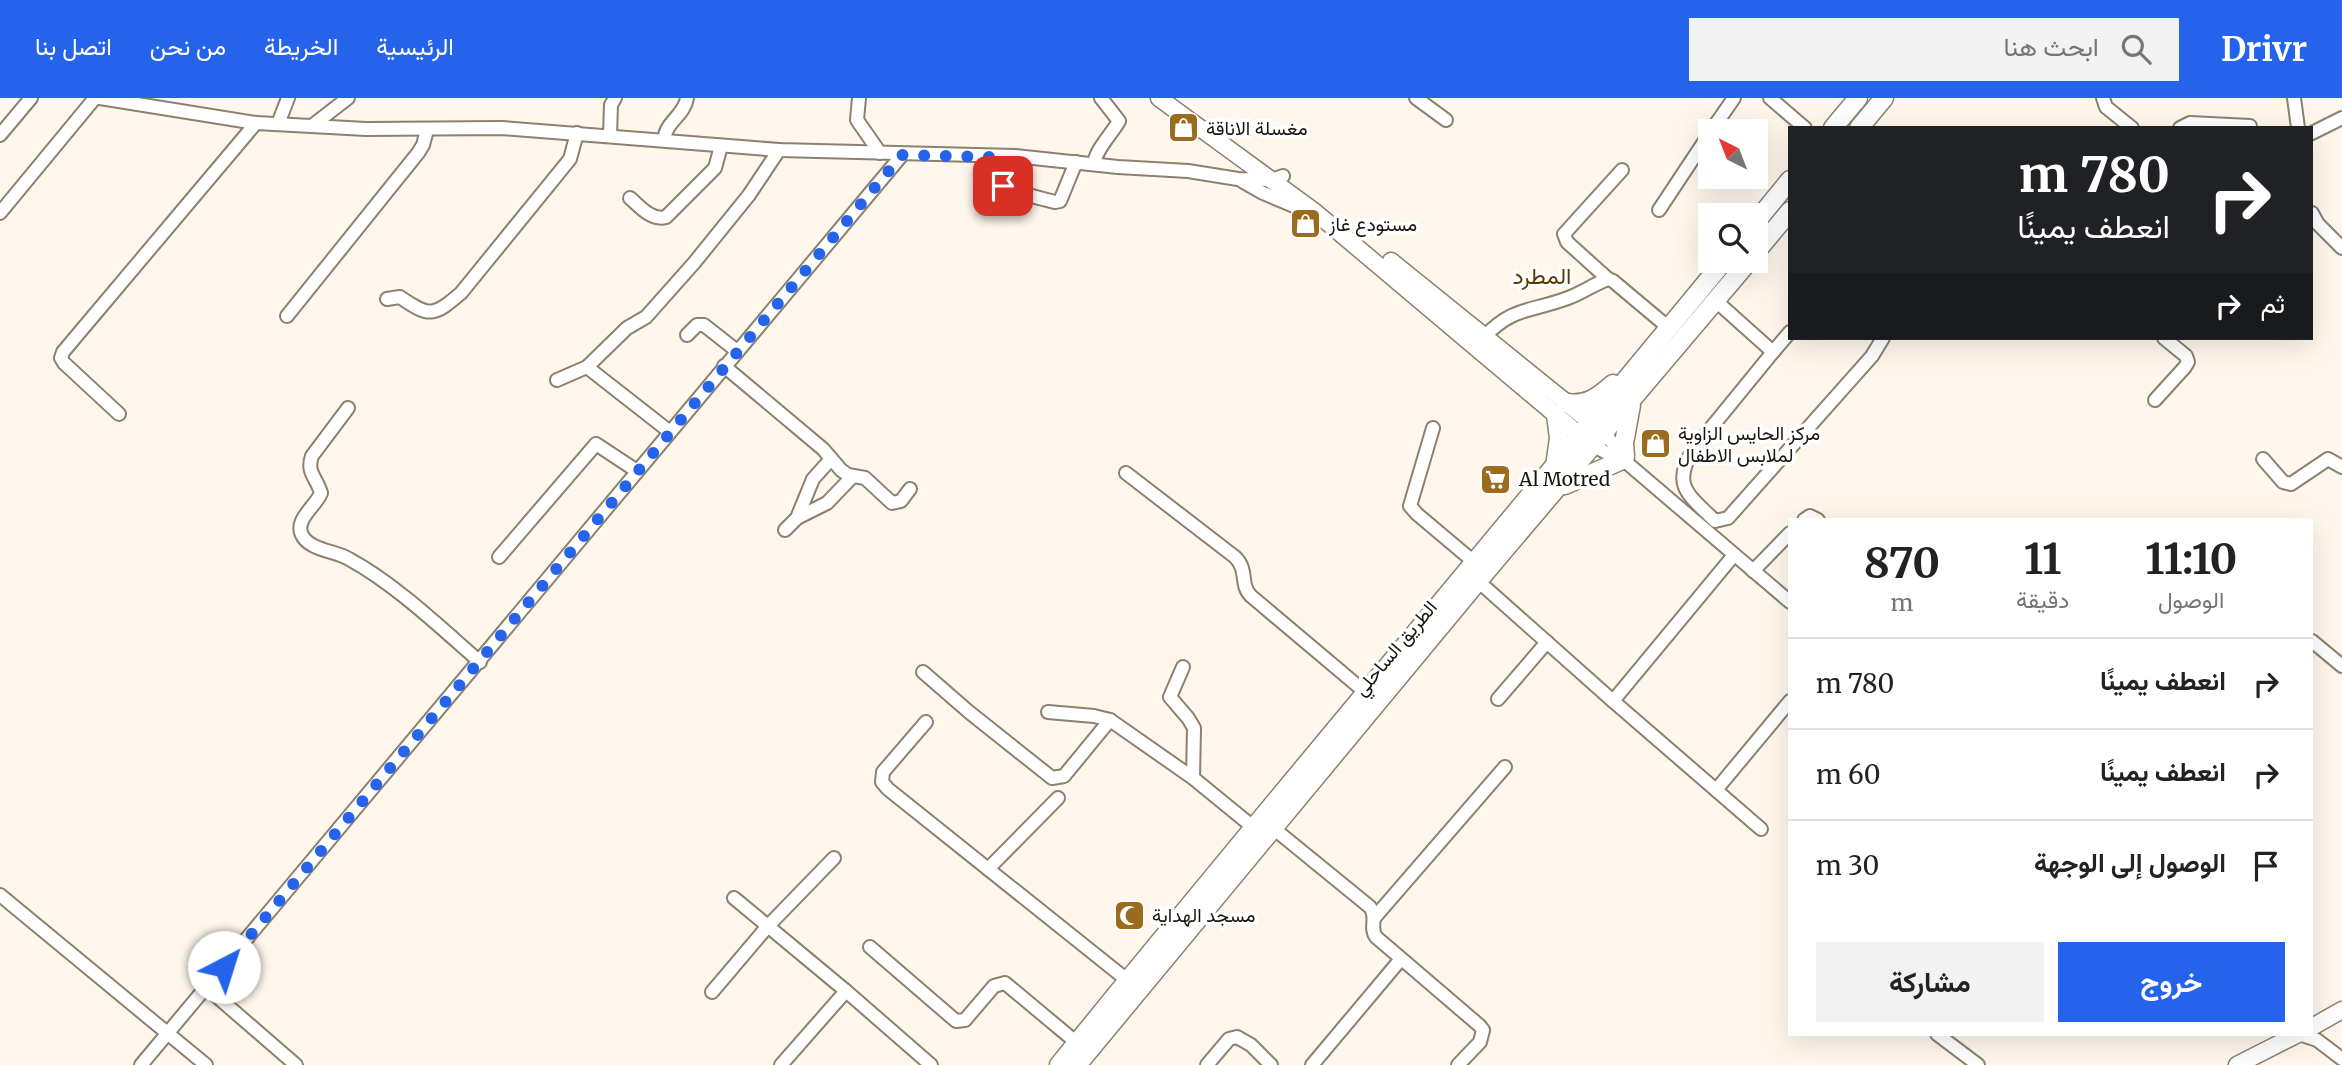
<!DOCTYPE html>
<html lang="ar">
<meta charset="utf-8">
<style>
:root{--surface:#fff;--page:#f2f2f2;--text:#222;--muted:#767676;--line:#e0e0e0;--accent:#2563eb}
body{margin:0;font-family:Merriweather,Vazirmatn,serif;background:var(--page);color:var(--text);direction:rtl;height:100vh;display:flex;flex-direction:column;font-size:26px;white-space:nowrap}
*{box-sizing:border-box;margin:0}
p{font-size:23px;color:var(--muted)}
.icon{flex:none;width:38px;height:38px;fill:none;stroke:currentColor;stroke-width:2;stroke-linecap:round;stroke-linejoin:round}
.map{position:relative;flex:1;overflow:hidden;direction:ltr}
.drawer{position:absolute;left:1788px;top:420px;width:525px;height:518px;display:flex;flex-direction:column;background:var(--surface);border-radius:0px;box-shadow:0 7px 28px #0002;direction:rtl}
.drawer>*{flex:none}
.hud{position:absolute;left:1788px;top:28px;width:525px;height:214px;border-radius:0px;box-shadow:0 7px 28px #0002;direction:rtl;background:#202124;color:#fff;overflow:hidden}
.needle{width:46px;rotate:318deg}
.tools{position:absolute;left:1698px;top:21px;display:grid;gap:14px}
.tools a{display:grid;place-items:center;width:70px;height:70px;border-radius:0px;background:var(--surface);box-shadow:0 7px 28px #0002;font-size:35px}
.pin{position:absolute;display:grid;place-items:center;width:60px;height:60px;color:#fff;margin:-30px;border-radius:14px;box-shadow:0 4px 10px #0006}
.me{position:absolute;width:77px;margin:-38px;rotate:40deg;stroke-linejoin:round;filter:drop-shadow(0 0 5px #0008)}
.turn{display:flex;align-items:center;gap:24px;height:147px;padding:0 28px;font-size:32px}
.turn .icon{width:91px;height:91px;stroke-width:2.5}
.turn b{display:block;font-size:49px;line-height:60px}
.then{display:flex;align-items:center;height:66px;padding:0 28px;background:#0003;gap:14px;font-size:26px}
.eta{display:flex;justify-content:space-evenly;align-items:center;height:119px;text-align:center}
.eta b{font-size:42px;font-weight:700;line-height:49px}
.cta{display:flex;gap:14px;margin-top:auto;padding:14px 28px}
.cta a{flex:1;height:80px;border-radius:0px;background:var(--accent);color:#fff;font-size:28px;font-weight:700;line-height:80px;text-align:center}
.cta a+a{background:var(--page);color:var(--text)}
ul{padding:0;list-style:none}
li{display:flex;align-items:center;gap:21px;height:91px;padding:0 28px;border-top:2px solid var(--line)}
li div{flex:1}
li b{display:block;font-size:26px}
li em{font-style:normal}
header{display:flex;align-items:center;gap:42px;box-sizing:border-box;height:98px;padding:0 35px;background:var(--accent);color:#fff}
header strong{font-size:33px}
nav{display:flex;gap:38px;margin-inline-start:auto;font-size:24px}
.search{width:490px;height:63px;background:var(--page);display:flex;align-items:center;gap:18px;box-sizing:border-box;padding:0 24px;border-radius:0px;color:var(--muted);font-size:26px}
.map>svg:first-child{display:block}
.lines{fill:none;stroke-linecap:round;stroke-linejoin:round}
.minor-casing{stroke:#8c806f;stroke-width:16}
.major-casing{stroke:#8c806f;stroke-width:19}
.highway-casing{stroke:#8c806f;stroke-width:21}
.minor{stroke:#fff;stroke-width:12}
.major{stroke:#fff;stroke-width:16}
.highway{stroke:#fff;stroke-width:18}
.route{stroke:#2563eb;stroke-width:12;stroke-dasharray:0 21.6}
.labels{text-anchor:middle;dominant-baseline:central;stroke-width:7;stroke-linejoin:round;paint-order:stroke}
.poi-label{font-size:19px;fill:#19150e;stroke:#fff;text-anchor:start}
.street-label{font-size:19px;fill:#19150e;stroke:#fff}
.quarter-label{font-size:23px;fill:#5a3a00;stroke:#fff}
</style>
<header>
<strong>Drivr</strong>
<div class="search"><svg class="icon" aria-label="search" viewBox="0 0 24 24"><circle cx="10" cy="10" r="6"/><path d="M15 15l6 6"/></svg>ابحث هنا</div>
<nav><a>الرئيسية</a><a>الخريطة</a><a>من نحن</a><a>اتصل بنا</a></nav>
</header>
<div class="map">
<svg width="2342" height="967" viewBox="0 0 2342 967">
<rect width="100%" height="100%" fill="#fff7ec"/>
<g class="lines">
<defs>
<g id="minor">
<polyline points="100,0 256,25 366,31 502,30 779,52 1015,58 1118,69 1188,73 1238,81 1272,82 1283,78"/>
<polyline points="859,0 857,22 880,55"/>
<polyline points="1416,0 1446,22"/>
<polyline points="1770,0 1805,30"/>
<polyline points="2103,0 2106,9 2132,30"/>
<polyline points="2294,0 2298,30"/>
<polyline points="278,26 288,0"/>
<polyline points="313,27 348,0"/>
<polyline points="2180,30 2190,25 2250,28"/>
<polyline points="1711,33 1734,0"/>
<polyline points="2312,35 2342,20"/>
<polyline points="0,37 31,0"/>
<polyline points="610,37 611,7 615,0"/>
<path d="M665,42C663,26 685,17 687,0"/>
<path d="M989,59C988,63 986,66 986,70C987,89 1039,100 1055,104L1060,103L1076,64"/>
<path d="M1094,66C1096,51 1111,37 1119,23L1101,0"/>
<polyline points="1242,83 1263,95 1301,111"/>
<path d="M630,100C640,109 652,123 666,119L715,70L721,48"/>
<polyline points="1659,112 1710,35"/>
<polyline points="0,115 95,0"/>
<polyline points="2312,115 2318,126 2342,150"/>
<polyline points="1608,181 1567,144 1564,136 1622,72"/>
<path d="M387,201L400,199C430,220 434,218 461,195L570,61L577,35"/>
<path d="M1716,203L1773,254L1693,352C1671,388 1689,397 1715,423L1728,420L1872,258L1883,240"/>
<polyline points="287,218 418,55 423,47 427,32"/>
<polyline points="687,237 697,227 704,227 737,253"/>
<path d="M1484,239C1514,208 1531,214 1568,200C1582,195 1594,186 1608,181L1613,183L1669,230"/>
<polyline points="1773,254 1790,234"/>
<polyline points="724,268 823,351 841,372 848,377 865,380 892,405 901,403 910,391"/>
<polyline points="587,269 670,334"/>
<polyline points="557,282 587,269 627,230 646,219 694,165 749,97 779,52"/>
<polyline points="2155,302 2185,269 2188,264 2186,258 2164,240"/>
<path d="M348,310L312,358C306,375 317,380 321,395C316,408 294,422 302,437C309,452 336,453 349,461C395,486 440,529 480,564"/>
<polyline points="119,316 64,265 61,260 63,254 256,25"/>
<polyline points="1433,330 1410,408 1417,416 1474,464"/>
<polyline points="1604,335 1625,359 1627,365 1790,504"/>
<polyline points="1594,348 1623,364"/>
<polyline points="2263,361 2283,384 2291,386 2328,361 2342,369"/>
<path d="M1126,375L1235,459C1249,473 1239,486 1251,498L1365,594"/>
<polyline points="797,420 827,405 853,378"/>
<polyline points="1804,422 1810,418 1818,422"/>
<polyline points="785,432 797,420 813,381 831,361"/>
<polyline points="1734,457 1613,603 1761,731"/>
<polyline points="499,459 596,346 637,373"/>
<polyline points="1753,473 1790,435"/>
<polyline points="1478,483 1613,603"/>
<polyline points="2312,543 2342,568"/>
<polyline points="1183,569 1170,599 1188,620 1194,630 1193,680"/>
<polyline points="923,574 969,614 1052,680 1064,678 1110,622"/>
<polyline points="1498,601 1547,544"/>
<polyline points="1048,614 1094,618 1110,622 1193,680 1253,729"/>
<polyline points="926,624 883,674 882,684 888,691 1127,882"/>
<polyline points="1716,692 1790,603"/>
<path d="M1273,730L1370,809C1378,819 1369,829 1376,839L1480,928L1483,932L1480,944L1458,967"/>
<polyline points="988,771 1058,700"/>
<polyline points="0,797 206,967"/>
<polyline points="734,800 846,893 931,967"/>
<polyline points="1375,819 1505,669"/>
<polyline points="870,849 956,923 965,922 994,888 1005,885 1077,945"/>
<polyline points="207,890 296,967"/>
<polyline points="712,894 768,828 834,760"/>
<polyline points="1937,936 1978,967"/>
<polyline points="2299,936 2317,942 2342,961"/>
<polyline points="141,967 902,57"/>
<polyline points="781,967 846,893"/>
<polyline points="1207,967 1229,941 1237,939 1251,947 1271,967"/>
<polyline points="1312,967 1401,861"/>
</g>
<g id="major">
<polyline points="1159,0 1315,114 1588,344"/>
<polyline points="1391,163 1599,331"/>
<polyline points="2312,929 2342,912"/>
<polyline points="2237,967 2298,936"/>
</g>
<g id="highway">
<polyline points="1833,30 1858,0"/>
<polyline points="1859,30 1884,0"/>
<polyline points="1755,125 1790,82"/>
<polyline points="1755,155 1790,113"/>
<path d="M1566,305C1587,308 1598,299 1613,286"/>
<polyline points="1625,359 1624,345 1631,307"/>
<polyline points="1555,369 1559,340 1556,317"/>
<polyline points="1565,387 1620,363"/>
<path d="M1059,967C1278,697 1503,432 1724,163"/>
<polyline points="1077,967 1478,483 1749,163"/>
</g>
</defs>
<use href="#minor" class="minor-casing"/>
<use href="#major" class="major-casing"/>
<use href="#highway" class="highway-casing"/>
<use href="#minor" class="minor"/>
<use href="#major" class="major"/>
<use href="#highway" class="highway"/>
</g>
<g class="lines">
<path class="route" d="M224,869L902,57L989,59C985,75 990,79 1003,88"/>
</g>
<defs>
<symbol id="shop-square" viewBox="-11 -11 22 22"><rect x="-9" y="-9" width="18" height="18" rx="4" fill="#9b6c1e" stroke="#fff"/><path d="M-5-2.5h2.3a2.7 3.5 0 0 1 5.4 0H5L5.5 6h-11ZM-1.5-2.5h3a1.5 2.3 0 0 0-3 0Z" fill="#fff"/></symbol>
<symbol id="supermarket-square" viewBox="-11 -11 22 22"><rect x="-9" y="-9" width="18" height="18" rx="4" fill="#9b6c1e" stroke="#fff"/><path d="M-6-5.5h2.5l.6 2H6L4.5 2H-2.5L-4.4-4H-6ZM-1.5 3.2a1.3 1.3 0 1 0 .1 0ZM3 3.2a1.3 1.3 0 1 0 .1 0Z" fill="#fff"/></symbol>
<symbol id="mosque-square" viewBox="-11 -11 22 22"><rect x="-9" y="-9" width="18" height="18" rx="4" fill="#9b6c1e" stroke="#fff"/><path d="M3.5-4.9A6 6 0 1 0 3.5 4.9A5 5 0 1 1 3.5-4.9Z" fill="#fff"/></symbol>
</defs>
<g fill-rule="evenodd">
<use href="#shop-square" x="1166" y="12" width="35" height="35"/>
<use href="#shop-square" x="1288" y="108" width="35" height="35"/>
<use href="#shop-square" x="1638" y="328" width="35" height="35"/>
<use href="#supermarket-square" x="1478" y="364" width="35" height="35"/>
<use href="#mosque-square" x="1112" y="800" width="35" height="35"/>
</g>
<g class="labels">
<g class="poi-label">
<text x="1206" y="30">مغسلة الاناقة</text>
<text x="1329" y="126">مستودع غاز</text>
<text x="1678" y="335">مركز الحايس الزاوية<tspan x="1678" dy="22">لملابس الاطفال</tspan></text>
<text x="1519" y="381">Al Motred</text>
<text x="1152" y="817">مسجد الهداية</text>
</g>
<g class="street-label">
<text transform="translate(1395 550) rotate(-50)">الطريق الساحلي</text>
</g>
<g class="quarter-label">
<text x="1542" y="177">المطرد</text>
</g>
</g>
</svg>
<div class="tools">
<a><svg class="needle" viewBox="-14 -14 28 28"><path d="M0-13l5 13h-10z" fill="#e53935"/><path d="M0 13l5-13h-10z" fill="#767676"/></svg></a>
<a><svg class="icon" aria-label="search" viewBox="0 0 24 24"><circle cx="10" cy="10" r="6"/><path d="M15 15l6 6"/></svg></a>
</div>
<div class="pin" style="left:1003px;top:88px;background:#d93025"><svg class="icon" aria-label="arrive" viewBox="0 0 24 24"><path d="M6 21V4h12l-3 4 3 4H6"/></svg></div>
<svg class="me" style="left:224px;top:869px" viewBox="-20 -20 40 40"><circle r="19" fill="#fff"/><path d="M0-13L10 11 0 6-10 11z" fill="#2563eb"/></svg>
<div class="hud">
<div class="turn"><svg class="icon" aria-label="right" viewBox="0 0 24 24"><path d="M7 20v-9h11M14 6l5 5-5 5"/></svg><div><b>780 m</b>انعطف يمينًا</div></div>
<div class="then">ثم<svg class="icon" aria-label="right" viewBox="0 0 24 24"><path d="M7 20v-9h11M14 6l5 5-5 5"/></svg></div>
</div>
<section class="drawer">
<div class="eta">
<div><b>11:10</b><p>الوصول</p></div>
<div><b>11</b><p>دقيقة</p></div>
<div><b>870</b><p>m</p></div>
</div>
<ul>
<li><svg class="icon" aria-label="right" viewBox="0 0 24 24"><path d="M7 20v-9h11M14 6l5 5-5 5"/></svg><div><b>انعطف يمينًا</b></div><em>780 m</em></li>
<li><svg class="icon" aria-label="right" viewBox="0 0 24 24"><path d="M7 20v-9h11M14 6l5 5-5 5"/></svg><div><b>انعطف يمينًا</b></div><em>60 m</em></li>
<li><svg class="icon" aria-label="arrive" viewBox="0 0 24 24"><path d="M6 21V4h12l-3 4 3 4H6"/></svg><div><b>الوصول إلى الوجهة</b></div><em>30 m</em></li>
</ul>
<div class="cta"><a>خروج</a><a>مشاركة</a></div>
</section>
</div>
